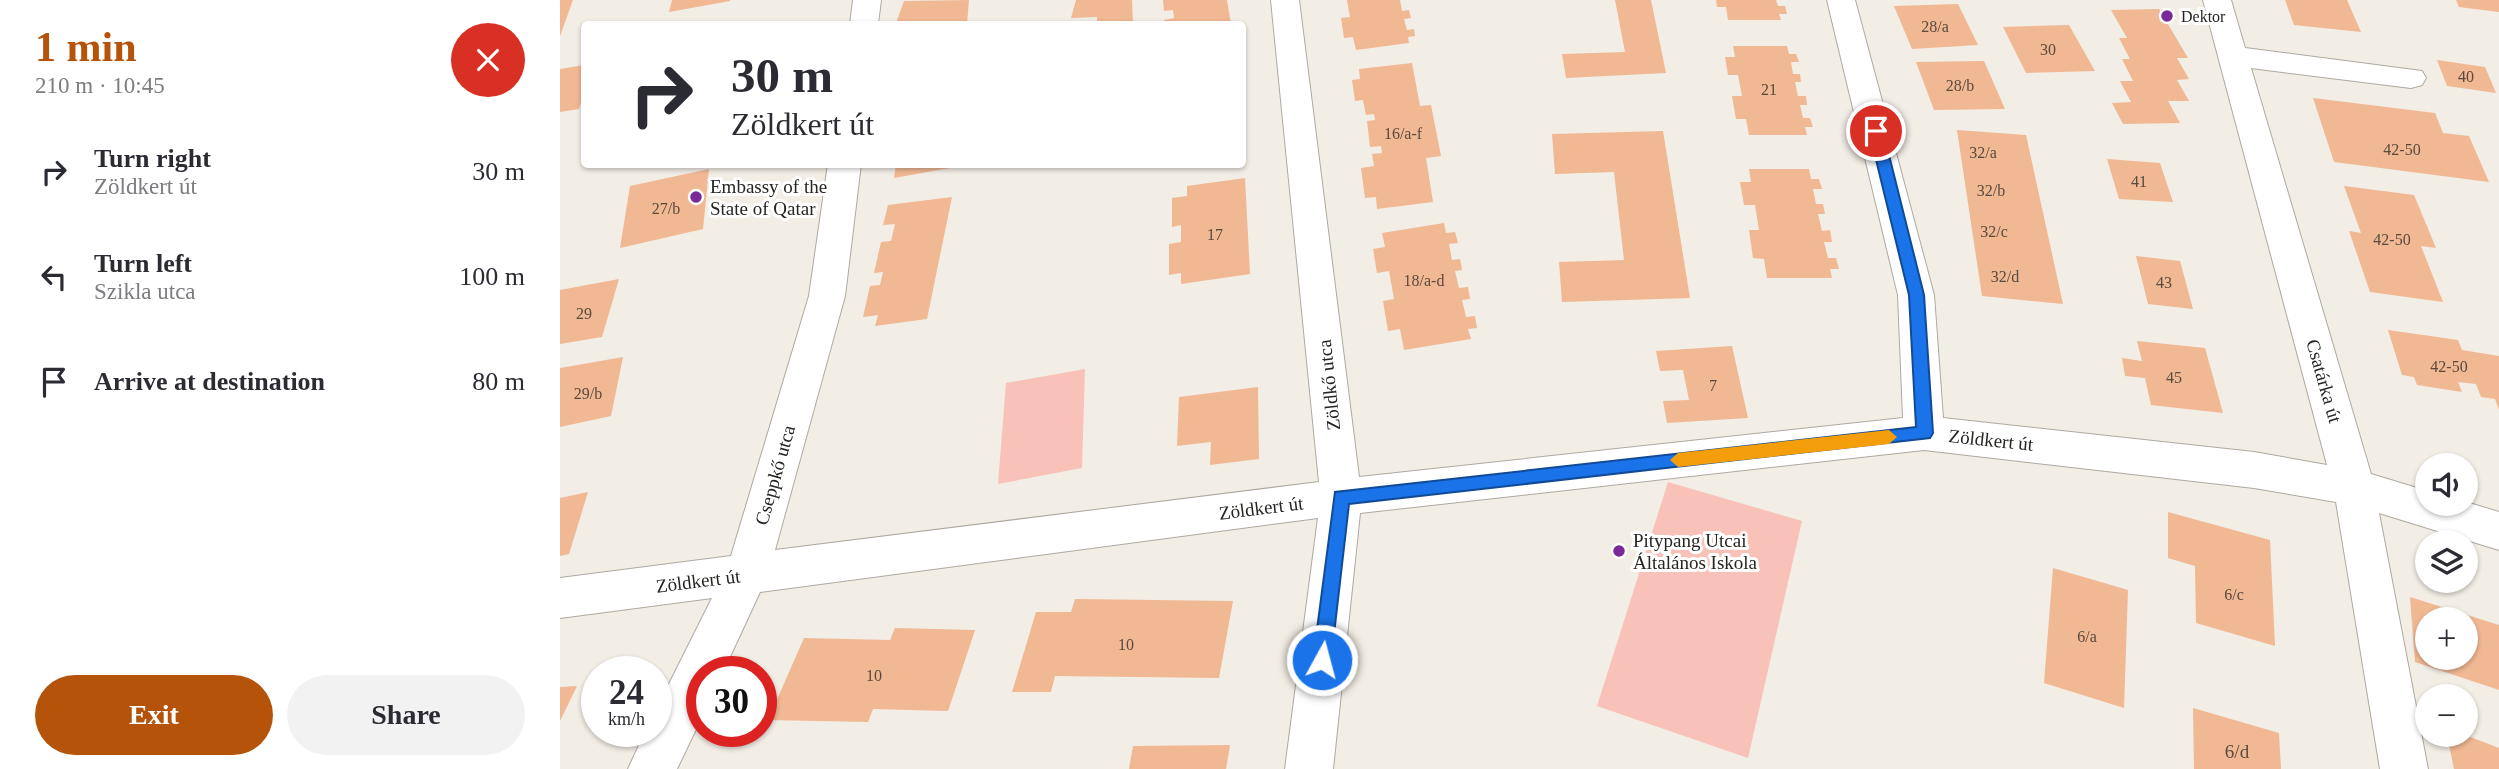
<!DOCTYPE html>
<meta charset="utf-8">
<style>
:root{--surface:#fff;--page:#f2f2f3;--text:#2b2b33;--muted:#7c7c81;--accent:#b45309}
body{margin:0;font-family:Georgia,serif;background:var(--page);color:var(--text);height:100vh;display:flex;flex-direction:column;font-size:26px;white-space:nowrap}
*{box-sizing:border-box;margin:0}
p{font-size:23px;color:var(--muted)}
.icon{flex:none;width:38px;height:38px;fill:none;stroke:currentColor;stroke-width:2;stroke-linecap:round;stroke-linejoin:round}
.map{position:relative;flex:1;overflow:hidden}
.side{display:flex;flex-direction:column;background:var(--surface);width:560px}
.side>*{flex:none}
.guide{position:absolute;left:21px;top:21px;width:665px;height:147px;border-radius:7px;box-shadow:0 2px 5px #0004;background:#fff;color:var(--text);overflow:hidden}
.fabs{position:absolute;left:1855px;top:453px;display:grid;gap:14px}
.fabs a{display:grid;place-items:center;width:63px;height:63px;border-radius:50%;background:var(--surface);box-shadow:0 2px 5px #0004;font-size:35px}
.speed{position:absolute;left:21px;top:656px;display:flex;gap:14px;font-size:35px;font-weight:700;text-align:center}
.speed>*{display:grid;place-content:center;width:91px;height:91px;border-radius:50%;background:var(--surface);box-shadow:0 2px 5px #0004;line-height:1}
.speed small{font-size:18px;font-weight:400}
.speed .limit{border:10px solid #d22;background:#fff;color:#111}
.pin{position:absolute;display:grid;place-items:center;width:60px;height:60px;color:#fff;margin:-30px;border:4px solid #fff;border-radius:50%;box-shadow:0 2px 7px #0007}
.me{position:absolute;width:77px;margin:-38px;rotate:7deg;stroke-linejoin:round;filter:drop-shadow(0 0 5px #0008)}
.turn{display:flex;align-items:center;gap:24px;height:147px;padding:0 35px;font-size:32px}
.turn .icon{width:91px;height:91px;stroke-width:2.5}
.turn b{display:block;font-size:49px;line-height:60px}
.round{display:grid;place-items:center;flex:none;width:74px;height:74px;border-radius:37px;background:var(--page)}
.summary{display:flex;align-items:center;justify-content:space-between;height:119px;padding:0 35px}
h1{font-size:42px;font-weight:700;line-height:52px;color:var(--accent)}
.primary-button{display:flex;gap:14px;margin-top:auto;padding:14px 35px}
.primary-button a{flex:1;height:80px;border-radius:42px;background:var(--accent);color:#fff;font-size:28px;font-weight:700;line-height:80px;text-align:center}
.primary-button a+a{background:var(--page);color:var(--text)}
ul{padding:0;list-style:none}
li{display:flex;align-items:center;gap:21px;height:105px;padding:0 35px}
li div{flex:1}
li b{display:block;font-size:26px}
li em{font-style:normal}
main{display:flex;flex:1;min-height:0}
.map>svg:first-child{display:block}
.green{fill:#f8c2b9}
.building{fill:#f1b894;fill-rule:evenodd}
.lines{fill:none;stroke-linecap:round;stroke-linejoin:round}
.minor-casing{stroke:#aea9a1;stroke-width:2}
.minor{fill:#fff;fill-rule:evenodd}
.route{fill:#1a73e8;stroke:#114b97;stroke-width:2}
.slow{fill:#f59e0b}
.poi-dot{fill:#7b2898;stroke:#fff;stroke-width:2.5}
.labels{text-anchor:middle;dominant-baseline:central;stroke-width:6;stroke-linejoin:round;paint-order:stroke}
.far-poi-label{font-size:16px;fill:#272522;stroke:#fff;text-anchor:start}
.number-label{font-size:16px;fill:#5a4a3e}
.poi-label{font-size:19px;fill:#272522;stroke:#fff;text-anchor:start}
.street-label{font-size:19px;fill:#272522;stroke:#fff}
.near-number-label{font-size:19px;fill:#5a4a3e}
</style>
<main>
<section class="side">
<div class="summary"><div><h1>1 min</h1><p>210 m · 10:45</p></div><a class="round" style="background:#d93025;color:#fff"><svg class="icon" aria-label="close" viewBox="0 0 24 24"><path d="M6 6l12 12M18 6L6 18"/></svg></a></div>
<ul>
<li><svg class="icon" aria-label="right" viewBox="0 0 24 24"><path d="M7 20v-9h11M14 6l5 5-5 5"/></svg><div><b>Turn right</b><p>Zöldkert út</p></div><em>30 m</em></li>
<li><svg class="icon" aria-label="left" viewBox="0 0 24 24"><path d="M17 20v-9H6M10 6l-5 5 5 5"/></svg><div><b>Turn left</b><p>Szikla utca</p></div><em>100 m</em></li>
<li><svg class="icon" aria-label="arrive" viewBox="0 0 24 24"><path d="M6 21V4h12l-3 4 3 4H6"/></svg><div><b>Arrive at destination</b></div><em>80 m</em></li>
</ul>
<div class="primary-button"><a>Exit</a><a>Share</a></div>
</section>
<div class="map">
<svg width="1939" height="769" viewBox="0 0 1939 769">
<rect width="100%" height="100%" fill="#f2ede5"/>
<g class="green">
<polygon points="525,369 522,468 438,484 446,383"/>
<polygon points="1108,482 1242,521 1188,758 1037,706"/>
</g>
<g class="building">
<polygon points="0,0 13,0 0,36"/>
<polygon points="112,0 170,0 170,1 109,12"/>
<polygon points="409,0 407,24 336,23 344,1"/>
<polygon points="516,0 572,0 573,24 537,24 537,17 511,18"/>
<polygon points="603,0 667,0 671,24 605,24 604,20 614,18 613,10 604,11"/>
<polygon points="787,0 840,0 842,11 849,10 851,18 844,19 847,30 854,29 855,36 848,37 849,43 796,50 793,37 784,38 781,18 790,17"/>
<polygon points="1055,0 1091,0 1106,73 1006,78 1002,54 1065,52"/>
<polygon points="1156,0 1216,0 1218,6 1225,6 1227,14 1219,14 1221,20 1168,20 1166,7 1157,7"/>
<polygon points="1725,0 1787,0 1801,32 1734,25"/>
<polygon points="1896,0 1939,0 1939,12 1899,7"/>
<polygon points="1398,4 1418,45 1352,49 1334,6"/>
<polygon points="1599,9 1628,58 1617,58 1629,79 1617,80 1629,101 1608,101 1620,123 1563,124 1552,103 1571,102 1560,81 1573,81 1562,59 1570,59 1559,38 1567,38 1551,10"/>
<polygon points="1509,25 1535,71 1466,73 1443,27"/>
<polygon points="1173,46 1227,46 1229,54 1236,54 1239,62 1231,62 1233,74 1240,74 1241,82 1235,82 1238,96 1246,96 1247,105 1240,105 1243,118 1250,118 1253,127 1245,127 1247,135 1189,135 1186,119 1176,119 1172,96 1182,96 1178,75 1168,75 1165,57 1175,57"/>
<polygon points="1877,60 1925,67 1936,93 1887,86"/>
<polygon points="1424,61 1445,109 1374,110 1356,62"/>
<polygon points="852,63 860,106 871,105 881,156 866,158 873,202 817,209 816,197 805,198 801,168 814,166 812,154 822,153 821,146 810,147 807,121 815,120 814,114 806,115 803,100 795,101 792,80 800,79 799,69"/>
<polygon points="24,65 24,92 19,109 0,112 0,69"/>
<polygon points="1753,98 1875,113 1883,133 1909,136 1929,182 1774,162"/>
<polygon points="1397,130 1466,135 1503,304 1422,296"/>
<polygon points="1103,131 1130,298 1002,302 999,262 1064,260 1054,172 995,174 992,134"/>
<polygon points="1547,159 1600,163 1613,202 1559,199"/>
<polygon points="336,164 401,164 401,166 334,178"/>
<polygon points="149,169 143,229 60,248 70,186"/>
<polygon points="1189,169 1249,169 1251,179 1259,179 1262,189 1253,189 1256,204 1263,204 1265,214 1258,214 1262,231 1270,230 1272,242 1264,242 1268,258 1276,258 1279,269 1270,269 1272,278 1207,278 1204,259 1193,258 1189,230 1199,230 1195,205 1184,205 1180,182 1191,182"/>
<polygon points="685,178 690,274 621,284 621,273 609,275 609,244 621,242 621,225 612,227 612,198 627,196 627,186"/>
<polygon points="1784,186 1854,195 1876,248 1861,246 1883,302 1810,292 1789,231 1801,233"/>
<polygon points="392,197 367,319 315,326 318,315 303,317 310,286 320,285 323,272 314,273 321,242 331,241 335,224 323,225 328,205"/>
<polygon points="884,223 886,233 895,232 898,243 889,244 892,260 900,259 902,270 895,271 899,288 908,287 910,299 902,300 906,317 915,316 917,328 908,329 911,339 844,350 840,329 828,331 823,301 834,299 829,271 817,273 813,249 825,247 822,233"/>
<polygon points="1576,256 1620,261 1633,309 1588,304"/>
<polygon points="59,279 42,337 0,344 0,290"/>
<polygon points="1828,330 1898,340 1902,350 1939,356 1939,410 1935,399 1921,397 1916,384 1898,382 1902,392 1857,385 1854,377 1842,375"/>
<polygon points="1577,341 1645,348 1663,413 1591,405 1585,378 1565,376 1562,358 1582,361"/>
<polygon points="1172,346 1188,418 1107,423 1103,401 1129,400 1123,370 1100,371 1096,351"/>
<polygon points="63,357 51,416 0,427 0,368"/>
<polygon points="698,387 699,459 650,465 651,442 617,446 619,397"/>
<polygon points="28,492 9,554 0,556 0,498"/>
<polygon points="1608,512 1710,540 1715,646 1636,623 1635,566 1608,558"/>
<polygon points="1493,568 1568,590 1564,708 1484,683"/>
<path d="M1850,597L1939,625V690L1855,662ZM1867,620H1906V658H1867Z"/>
<polygon points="515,599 673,601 659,678 495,676 491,692 452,692 476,612 511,612"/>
<polygon points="335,628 415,630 388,711 313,709 308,722 208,720 244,638 330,640"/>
<polygon points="17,686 0,721 0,687"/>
<polygon points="1633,708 1719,733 1721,769 1634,769"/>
<polygon points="1887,735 1905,735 1939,748 1939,769 1894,769"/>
<polygon points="670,745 666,769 569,769 573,746"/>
</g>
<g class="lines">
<defs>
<g id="minor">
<polygon points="293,0 321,0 318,24 290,24"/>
<polygon points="711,0 739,0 799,477 1343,418 1338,295 1267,0 1295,0 1374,295 1383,418 1694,452 1767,465 1643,0 1671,0 1685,48 1862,71 1866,78 1862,85 1851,88 1691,68 1811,474 1867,491 1867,504 1906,502 1939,512 1939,550 1819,513 1868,769 1820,769 1776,502 1694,488 1364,450 800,513 773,769 725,769 758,518 200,592 163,672 142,672 142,717 117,769 68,769 85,732 96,732 96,710 152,598 0,618 0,578 171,556 249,296 268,164 301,164 285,296 215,550 759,482"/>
</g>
</defs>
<use href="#minor" class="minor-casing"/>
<use href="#minor" class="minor"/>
</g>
<polygon class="route" points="1316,126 1323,131 1364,295 1373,433 1370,438 789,504 771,660 769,667 762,669 755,667 753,660 775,492 1356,427 1349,295 1309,131"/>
<polygon class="slow" points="1329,430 1337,437 1329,444 1118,467 1110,460 1118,453"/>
<g class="poi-dot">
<circle cx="1607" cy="16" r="7"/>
<circle cx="136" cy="197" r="7"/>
<circle cx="1059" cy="551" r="7"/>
</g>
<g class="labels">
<g class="far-poi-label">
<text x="1621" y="16">Dektor</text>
</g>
<g class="number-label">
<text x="1375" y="26">28/a</text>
<text x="1488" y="49">30</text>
<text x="1906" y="76">40</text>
<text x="1400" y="85">28/b</text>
<text x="1209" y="89">21</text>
<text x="843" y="133">16/a-f</text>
<text x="1842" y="149">42-50</text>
<text x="1423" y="152">32/a</text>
<text x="1579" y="181">41</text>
<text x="1431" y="190">32/b</text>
<text x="106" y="208">27/b</text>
<text x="1434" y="231">32/c</text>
<text x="655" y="234">17</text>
<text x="1832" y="239">42-50</text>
<text x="1445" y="276">32/d</text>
<text x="864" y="280">18/a-d</text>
<text x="1604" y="282">43</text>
<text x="24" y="313">29</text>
<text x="1889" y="366">42-50</text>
<text x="1614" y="377">45</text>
<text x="1153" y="385">7</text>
<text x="28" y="393">29/b</text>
<text x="1674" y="594">6/c</text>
<text x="1527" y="636">6/a</text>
<text x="566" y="644">10</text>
<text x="314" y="675">10</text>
</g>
<g class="poi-label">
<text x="150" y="186">Embassy of the<tspan x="150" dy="22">State of Qatar</tspan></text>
<text x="1073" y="540">Pitypang Utcai<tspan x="1073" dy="22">Általános Iskola</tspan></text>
</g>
<g class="street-label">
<text transform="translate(1764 381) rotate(74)">Csatárka út</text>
<text transform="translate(769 385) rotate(-96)">Zöldkő utca</text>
<text transform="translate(1431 440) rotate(6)">Zöldkert út</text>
<text transform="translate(215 475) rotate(-74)">Cseppkő utca</text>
<text transform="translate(701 508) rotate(-7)">Zöldkert út</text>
<text transform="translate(138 581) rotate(-7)">Zöldkert út</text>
</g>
<g class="near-number-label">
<text x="1677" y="751">6/d</text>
</g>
</g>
</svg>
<div class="fabs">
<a><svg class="icon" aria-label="sound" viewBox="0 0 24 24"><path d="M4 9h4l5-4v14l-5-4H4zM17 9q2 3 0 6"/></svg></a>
<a><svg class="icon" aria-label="layers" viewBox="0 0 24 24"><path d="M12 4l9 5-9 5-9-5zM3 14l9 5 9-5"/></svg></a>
<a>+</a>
<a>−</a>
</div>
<div class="speed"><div>24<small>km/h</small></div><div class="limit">30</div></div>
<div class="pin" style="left:1316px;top:131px;background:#d93025"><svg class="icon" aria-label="arrive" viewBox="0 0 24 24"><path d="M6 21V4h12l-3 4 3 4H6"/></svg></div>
<svg class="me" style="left:762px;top:660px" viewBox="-20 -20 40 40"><circle r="17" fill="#1a73e8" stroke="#fff" stroke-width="3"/><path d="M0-11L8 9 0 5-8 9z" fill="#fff"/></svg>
<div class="guide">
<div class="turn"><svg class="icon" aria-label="right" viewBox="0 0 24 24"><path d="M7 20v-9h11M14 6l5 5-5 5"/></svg><div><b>30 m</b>Zöldkert út</div></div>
</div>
</div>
</main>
